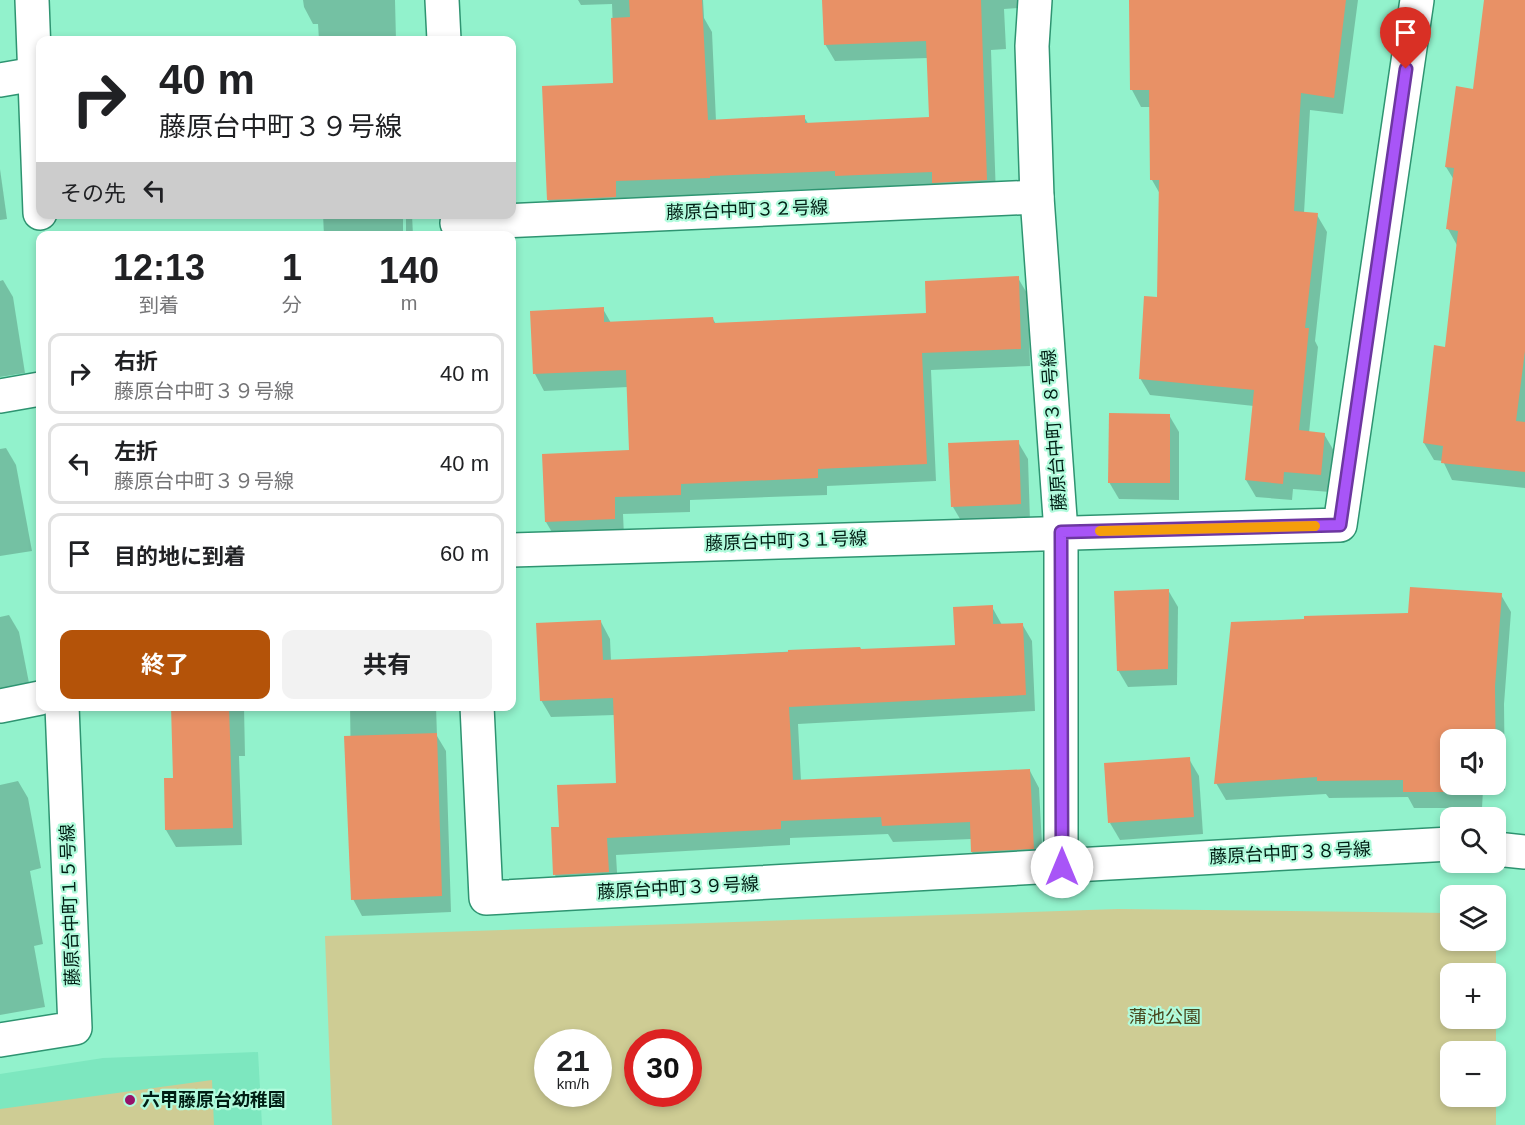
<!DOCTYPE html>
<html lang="ja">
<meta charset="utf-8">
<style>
:root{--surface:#fff;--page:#f2f2f2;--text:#202124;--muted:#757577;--line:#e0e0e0;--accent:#b45309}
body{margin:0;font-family:Arial,"Noto Sans JP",sans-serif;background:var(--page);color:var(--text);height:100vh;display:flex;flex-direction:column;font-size:22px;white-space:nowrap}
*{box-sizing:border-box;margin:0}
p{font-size:20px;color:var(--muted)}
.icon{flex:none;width:33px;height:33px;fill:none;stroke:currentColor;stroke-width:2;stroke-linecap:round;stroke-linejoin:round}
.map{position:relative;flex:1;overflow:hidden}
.details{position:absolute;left:36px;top:231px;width:480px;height:480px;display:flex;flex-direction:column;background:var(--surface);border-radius:12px;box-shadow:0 3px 9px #0003}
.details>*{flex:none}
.guide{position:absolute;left:36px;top:36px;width:480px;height:183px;border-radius:12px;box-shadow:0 3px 9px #0003;background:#fff;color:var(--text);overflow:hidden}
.fabs{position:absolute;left:1440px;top:729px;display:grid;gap:12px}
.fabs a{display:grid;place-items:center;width:66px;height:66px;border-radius:12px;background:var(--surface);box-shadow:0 3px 9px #0003;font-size:30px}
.speed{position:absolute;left:534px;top:1029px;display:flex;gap:12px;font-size:30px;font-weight:700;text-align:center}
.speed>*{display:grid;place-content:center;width:78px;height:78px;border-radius:50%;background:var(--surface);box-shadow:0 3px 9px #0003;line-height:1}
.speed small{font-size:15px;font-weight:400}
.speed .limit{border:9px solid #d22;background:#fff;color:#111}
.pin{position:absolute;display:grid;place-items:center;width:51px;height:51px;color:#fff;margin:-62px -26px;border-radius:50% 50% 50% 0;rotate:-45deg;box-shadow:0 0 6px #0007}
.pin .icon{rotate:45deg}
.me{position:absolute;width:66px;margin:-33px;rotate:0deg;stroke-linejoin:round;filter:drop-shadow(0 0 4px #0008)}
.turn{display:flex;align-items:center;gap:21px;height:126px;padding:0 24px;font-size:27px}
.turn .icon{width:78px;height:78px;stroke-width:2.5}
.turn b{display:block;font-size:42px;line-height:51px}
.then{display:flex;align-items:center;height:57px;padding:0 24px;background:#0003;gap:12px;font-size:22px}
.eta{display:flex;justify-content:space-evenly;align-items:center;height:102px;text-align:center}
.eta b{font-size:36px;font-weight:700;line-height:42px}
.action{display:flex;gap:12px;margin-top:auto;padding:12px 24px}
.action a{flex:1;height:69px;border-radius:12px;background:var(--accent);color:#fff;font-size:24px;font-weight:700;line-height:69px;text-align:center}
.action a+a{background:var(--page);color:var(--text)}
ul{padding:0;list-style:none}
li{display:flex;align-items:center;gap:18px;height:81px;margin:0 12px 9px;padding:0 12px;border:3px solid var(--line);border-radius:12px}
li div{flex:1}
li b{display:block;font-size:22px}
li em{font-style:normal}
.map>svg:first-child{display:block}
.built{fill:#7de7bf}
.green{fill:#cecc94;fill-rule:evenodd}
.shadow{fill:#0003;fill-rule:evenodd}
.building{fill:#e89166}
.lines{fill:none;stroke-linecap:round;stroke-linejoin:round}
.minor-casing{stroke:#2e9471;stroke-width:36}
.minor{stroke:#fff;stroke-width:33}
.route-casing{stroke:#6d37a1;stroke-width:15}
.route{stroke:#a855f7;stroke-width:10}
.slow{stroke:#f59e0b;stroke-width:10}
.poi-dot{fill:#96126a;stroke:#b1fbdc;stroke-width:2}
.labels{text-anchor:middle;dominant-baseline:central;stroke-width:4.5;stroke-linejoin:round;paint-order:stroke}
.street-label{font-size:18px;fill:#001e14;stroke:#b1fbdc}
.park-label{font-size:18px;fill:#48461d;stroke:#b1fbdc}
.poi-label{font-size:18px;font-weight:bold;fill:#001e14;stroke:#b1fbdc;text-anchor:start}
</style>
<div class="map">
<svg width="1525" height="1125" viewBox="0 0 1525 1125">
<rect width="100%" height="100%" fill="#92f2cc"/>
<polygon class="built" points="258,1052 262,1125 0,1125 0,1074 103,1058"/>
<g class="green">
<path d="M1118,909L1450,913V940H1496V913V1125H332L325,936ZM1450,974H1496V1018H1450ZM548,1042H598V1094H548ZM638,1042H688V1094H638ZM1450,1052H1496V1096H1450Z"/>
<polygon points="212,1080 214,1125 0,1125 0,1109"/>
</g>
<g class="shadow">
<polygon points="303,0 395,0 396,40 319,40 318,24 313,24 304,7"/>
<polygon points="578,0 703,0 704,18 712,32 716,121 804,117 809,125 931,119 928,58 835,61 825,44 823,0 1017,0 1018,8 1004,9 1006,49 991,50 996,197 847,193 844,188 719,193 719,195 624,198 625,214 558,217 548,200 615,84 612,4 581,5"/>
<polygon points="1152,0 1358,0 1343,114 1310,110 1304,213 1317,215 1327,232 1315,341 1318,347 1309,433 1324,434 1334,451 1330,492 1293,489 1292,500 1256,497 1246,480 1254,406 1150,395 1140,378 1159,299 1160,194 1152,180 1150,107 1141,107 1132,90"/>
<polygon points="1485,0 1525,0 1525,488 1452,480 1443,461 1434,460 1424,443 1446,348 1458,247 1448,229 1454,180 1446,167 1474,90"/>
<polygon points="0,169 7,219 0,220"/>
<polygon points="323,214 403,214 403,236 324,236"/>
<polygon points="406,214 412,214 413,236 406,236"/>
<polygon points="1018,278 1028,295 1030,366 931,370 936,481 827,486 827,495 690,500 690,512 623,514 624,536 556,539 546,522 630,451 628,387 544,391 535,374 603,309 611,323 712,318 716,324 928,314"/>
<polygon points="3,280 13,297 25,373 0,377 0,281"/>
<polygon points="1169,415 1179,432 1179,500 1119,499 1109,482"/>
<polygon points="1018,442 1028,459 1030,521 963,524 953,507"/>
<polygon points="6,448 16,465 32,551 0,556 0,449"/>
<polygon points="1168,590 1178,607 1177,685 1128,687 1118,670"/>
<path d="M1501,595L1511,612L1504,704L1505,790H1483L1482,808H1414L1408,797L1329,798L1326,794L1226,800L1216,783L1409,614ZM1450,740H1496V784H1450Z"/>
<polygon points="992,607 1002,625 1022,624 1032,641 1035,711 798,724 801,781 1030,771 1039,788 1043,865 982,869 972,852 972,839 893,842 888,834 790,838 790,845 616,855 618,889 565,892 555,875 553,828 561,828 618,784 615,715 551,717 541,700 601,622 610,639 611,661 860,648 861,651 957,646"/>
<polygon points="9,615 19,632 31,693 0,699 0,617"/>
<polygon points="173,706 244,706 245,756 239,756 242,845 176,847 166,830 175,779"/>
<polygon points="350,706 436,706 437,736 446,751 451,912 362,916 353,899"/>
<polygon points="1189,759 1199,776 1203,834 1120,840 1110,823"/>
<polygon points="18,781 28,798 41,868 30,871 43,944 34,946 45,1007 0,1015 0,785"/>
</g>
<g class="building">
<polygon points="629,0 702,0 708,120 805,115 805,123 929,117 926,41 824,45 822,0 981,0 987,180 932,183 932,172 835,176 835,171 710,176 710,178 616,181 616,197 547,200 542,86 613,83 611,18 630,17"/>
<polygon points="1129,0 1346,0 1334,98 1301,93 1294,211 1318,213 1305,328 1309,328 1299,430 1325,433 1321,475 1284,472 1283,484 1245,480 1254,390 1139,379 1144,296 1157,297 1159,180 1150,180 1149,90 1130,90"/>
<polygon points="1484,0 1525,0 1525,351 1516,421 1525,422 1525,472 1441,463 1443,446 1423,443 1434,345 1445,347 1458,231 1446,229 1454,168 1445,167 1456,86 1473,89"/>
<polygon points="1019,276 1021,349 922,353 927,464 818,469 818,478 681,484 681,495 615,497 615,519 545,522 542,454 629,450 626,370 533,374 530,311 604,307 604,322 713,317 714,323 926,313 925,281"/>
<polygon points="1109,413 1170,414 1170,483 1108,483"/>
<polygon points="1019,440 1021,504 951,507 948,443"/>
<polygon points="1410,587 1502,593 1495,686 1496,773 1496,740 1450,740 1450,784 1473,784 1473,792 1403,792 1403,780 1317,781 1317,777 1214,784 1231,622 1304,619 1304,616 1408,613"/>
<polygon points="1169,589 1168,669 1117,671 1114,591"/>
<polygon points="993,605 993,624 1023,623 1026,695 789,707 793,780 1030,769 1034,849 971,852 970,822 882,826 881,817 781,821 781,829 607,838 609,872 553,875 551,827 559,827 557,785 616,783 613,698 540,701 536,623 601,620 603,660 702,656 788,652 788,650 860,647 861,649 955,645 953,607"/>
<polygon points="171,706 229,706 233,828 165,830 164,778 173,778"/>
<polygon points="437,733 442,896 351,900 344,736"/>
<polygon points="1190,757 1194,817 1108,823 1104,763"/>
</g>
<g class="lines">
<defs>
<g id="minor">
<polyline points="32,0 40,213"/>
<polyline points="442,0 444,40"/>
<polyline points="1035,0 1032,46 1037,197 1061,532 1061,867"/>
<polyline points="0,80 35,74"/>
<polyline points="457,223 1037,197"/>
<polyline points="0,396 40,389"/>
<polyline points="512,550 1340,525 1417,0"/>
<polyline points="0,706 40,698"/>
<polyline points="477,706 486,898 1450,844"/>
<polyline points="1496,849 1525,852"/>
<polyline points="0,1040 75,1028 62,706"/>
</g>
</defs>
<use href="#minor" class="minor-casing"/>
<use href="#minor" class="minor"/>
</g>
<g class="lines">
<defs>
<polyline id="route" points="1062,867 1061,532 1340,525 1406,69"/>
</defs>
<use href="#route" class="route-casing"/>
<use href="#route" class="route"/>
<polyline class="slow" points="1100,531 1315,526"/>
</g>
<circle class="poi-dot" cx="130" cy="1100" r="6"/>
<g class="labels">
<g class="street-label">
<text transform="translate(747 210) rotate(-2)">藤原台中町３２号線</text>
<text transform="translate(1054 430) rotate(-94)">藤原台中町３８号線</text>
<text transform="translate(786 541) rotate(-2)">藤原台中町３１号線</text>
<text transform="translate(1290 853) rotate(-3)">藤原台中町３８号線</text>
<text transform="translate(678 888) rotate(-3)">藤原台中町３９号線</text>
<text transform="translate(70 905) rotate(-92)">藤原台中町１５号線</text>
</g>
<g class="park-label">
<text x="1165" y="1017">蒲池公園</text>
</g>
<g class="poi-label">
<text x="142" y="1100">六甲藤原台幼稚園</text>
</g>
</g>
</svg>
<div class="fabs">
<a><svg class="icon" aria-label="sound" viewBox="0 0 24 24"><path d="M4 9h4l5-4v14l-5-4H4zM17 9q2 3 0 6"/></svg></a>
<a><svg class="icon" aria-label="search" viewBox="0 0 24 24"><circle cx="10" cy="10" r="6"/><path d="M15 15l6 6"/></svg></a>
<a><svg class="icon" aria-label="layers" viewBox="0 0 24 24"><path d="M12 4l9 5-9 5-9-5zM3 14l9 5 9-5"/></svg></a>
<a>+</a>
<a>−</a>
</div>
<div class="speed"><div>21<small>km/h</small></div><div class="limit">30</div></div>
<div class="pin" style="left:1406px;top:69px;background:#d93025"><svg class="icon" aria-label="arrive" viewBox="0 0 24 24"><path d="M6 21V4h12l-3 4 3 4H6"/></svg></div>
<svg class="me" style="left:1062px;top:867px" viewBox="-20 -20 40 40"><circle r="19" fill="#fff"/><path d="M0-13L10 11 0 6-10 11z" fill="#a855f7"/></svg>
<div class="guide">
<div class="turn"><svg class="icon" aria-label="right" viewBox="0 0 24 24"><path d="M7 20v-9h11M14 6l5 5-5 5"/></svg><div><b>40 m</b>藤原台中町３９号線</div></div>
<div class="then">その先<svg class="icon" aria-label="left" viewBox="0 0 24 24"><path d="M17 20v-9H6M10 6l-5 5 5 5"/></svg></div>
</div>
<section class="details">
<div class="eta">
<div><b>12:13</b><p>到着</p></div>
<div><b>1</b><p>分</p></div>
<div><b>140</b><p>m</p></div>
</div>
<ul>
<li><svg class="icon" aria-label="right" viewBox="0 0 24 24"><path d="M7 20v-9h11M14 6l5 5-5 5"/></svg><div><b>右折</b><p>藤原台中町３９号線</p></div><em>40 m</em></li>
<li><svg class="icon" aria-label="left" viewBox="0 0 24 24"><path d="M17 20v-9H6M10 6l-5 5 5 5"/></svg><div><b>左折</b><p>藤原台中町３９号線</p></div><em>40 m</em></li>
<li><svg class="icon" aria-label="arrive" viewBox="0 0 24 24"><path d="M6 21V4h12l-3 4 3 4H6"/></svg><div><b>目的地に到着</b></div><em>60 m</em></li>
</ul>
<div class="action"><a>終了</a><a>共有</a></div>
</section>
</div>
